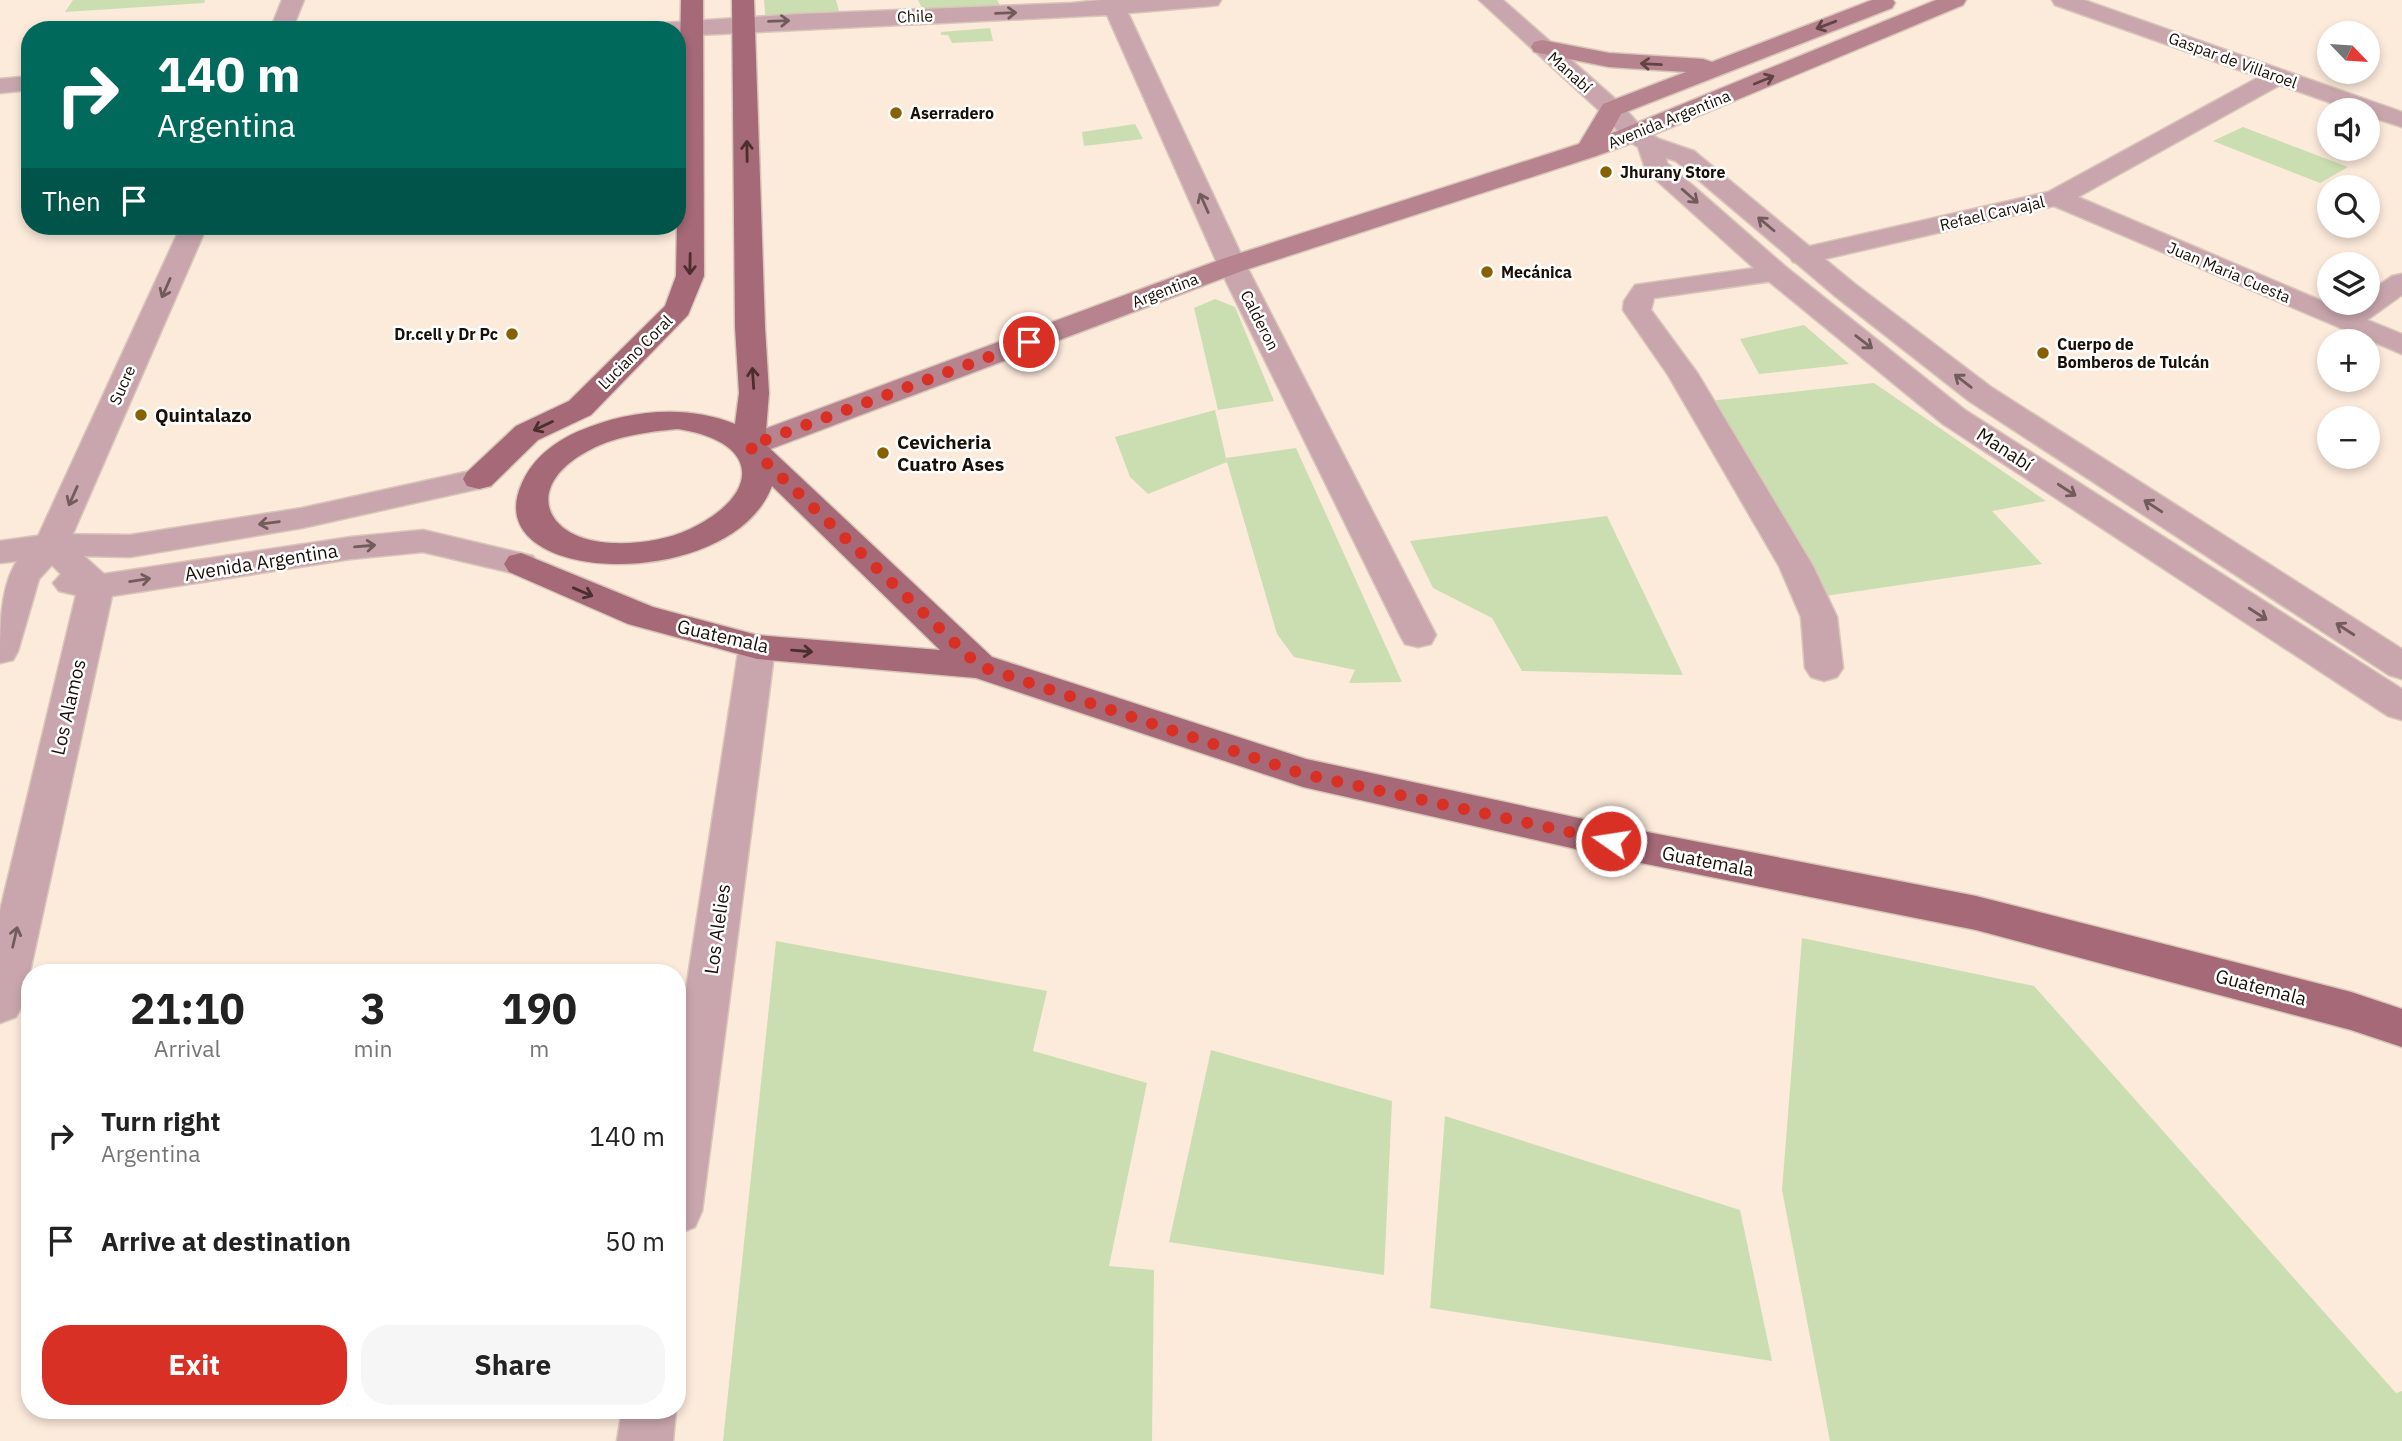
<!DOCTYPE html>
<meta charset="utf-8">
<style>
:root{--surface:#fff;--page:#f6f6f6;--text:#222;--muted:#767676;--accent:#d93025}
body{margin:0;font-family:"IBM Plex Sans",sans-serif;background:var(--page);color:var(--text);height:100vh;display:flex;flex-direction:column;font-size:26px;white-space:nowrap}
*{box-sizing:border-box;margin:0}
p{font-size:23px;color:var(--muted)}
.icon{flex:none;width:38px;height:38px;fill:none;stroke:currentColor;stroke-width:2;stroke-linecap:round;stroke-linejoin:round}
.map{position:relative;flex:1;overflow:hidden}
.drawer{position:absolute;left:21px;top:964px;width:665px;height:455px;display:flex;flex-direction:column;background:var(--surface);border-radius:28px;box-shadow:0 4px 10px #0003}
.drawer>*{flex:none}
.top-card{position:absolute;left:21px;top:21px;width:665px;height:214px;border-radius:28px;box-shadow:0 4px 10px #0003;background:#00695c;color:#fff;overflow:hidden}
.needle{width:46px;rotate:115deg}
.buttons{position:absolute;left:2317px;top:21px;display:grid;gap:14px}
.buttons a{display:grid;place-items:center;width:63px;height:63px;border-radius:50%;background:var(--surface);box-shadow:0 4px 10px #0003;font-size:35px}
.pin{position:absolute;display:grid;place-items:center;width:60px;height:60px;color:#fff;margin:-30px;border:4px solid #fff;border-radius:50%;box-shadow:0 2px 7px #0007}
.me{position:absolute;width:77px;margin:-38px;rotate:283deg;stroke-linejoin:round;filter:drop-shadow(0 0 5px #0008)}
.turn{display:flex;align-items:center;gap:24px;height:147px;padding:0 21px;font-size:32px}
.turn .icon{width:91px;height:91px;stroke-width:2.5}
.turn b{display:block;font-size:49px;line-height:60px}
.then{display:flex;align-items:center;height:66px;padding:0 21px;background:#0003;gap:14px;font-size:26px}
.eta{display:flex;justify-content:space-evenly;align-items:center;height:119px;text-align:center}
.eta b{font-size:42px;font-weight:700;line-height:49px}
.action{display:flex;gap:14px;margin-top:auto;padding:14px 21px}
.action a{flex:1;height:80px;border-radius:28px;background:var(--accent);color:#fff;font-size:28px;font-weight:700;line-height:80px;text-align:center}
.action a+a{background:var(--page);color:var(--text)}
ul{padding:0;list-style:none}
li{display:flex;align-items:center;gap:21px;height:105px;padding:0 21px}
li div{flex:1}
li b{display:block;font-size:26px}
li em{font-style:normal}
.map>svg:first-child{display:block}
.green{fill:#cbdeb1}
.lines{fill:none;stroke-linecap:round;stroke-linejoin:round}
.minor-casing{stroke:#d8c7b9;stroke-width:3}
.tertiary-casing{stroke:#d8c7b9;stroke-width:3}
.secondary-casing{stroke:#d8c7b9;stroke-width:3}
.primary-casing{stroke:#d8c7b9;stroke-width:3}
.minor{fill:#c9a6ad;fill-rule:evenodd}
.tertiary{fill:#c9a6ad;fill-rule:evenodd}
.secondary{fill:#b6838e;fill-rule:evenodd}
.primary{fill:#a66977;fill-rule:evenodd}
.oneway{stroke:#725b5a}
.oneway2{stroke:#604444}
.oneway3{stroke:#4b2f2e}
.route{stroke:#d93025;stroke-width:12;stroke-dasharray:0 21.6}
.poi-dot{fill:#886200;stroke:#fff;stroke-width:2.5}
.labels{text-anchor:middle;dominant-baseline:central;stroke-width:5;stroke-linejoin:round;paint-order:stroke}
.far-street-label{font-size:16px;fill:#1a1007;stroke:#fff}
.far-poi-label{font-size:16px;font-weight:bold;fill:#1a1007;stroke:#fff;text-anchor:start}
.poi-label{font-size:19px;font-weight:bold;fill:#1a1007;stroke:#fff;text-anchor:start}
.street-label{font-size:19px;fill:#1a1007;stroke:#fff}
</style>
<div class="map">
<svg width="2402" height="1441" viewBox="0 0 2402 1441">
<rect width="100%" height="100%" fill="#fceadb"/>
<g class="green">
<polygon points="73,0 205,0 204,3 65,12"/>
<polygon points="764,0 836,0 841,19 766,25"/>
<polygon points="918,0 997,0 1000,5 924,12"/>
<polygon points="990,28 993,41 952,43 948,35 941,35 941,32"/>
<polygon points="1135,124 1143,139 1084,146 1082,132"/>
<polygon points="2243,127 2348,167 2320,183 2213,141"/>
<polygon points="1215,299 1235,307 1274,401 1218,410 1194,308"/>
<polygon points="1804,325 1849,364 1759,374 1740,339"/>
<polygon points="1874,383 2046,501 1992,511 2042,564 1825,596 1709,401"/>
<polygon points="1215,410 1226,458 1296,448 1402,682 1349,683 1355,670 1294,657 1277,634 1227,462 1148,494 1130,477 1115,437"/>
<polygon points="1607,516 1683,675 1522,671 1492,618 1433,588 1410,541"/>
<polygon points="1802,938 2034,986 2396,1393 2402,1391 2402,1441 1830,1441 1782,1190"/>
<polygon points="776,941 1047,991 1033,1051 1147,1083 1109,1266 1154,1270 1152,1441 723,1441"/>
<polygon points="1211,1050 1392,1101 1384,1275 1169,1242"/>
<polygon points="1445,1116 1740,1210 1772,1361 1430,1308"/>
</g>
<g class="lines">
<defs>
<g id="minor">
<polygon points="1100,0 1221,0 1218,5 1210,6 1128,13 1246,265 1436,635 1431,644 1418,647 1405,644 1400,635 1218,265 1107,15 677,36 677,30 651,30 654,25 662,23 799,14 1073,3"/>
<polygon points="2052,0 2084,0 2402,112 2402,127 2368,116 2368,110 2351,110 2280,85 2078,197 2343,310 2353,303 2368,303 2368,293 2392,276 2402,274 2402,295 2367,320 2402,334 2402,354 2054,206 1803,264 1793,262 1789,256 1793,250 2048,192 2259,77 2055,5"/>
<polygon points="30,76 30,90 0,93 0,79"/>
<polygon points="1776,265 1786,267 1790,273 1786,279 1654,298 1651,310 1698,374 1813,566 1837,617 1843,668 1837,677 1824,681 1811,677 1805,668 1801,617 1779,566 1668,375 1623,310 1624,301 1635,285"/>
<path d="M479,469L491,472L495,479L491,486L302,528L130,557L84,556L104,574L351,537L423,530L533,556L538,564L533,572L521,575L423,552L351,559L112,596L23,1004L16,1017L0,1023V911L76,595L59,591L53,583L61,574L52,565L39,579L18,651L13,660L0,663C0,629 0,587 17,561L0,563V541L51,534L130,535L302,508Z"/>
<polygon points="757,635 770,638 775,647 702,1211 695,1227 677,1234 677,1047 739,647 744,638"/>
<polygon points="622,1410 676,1410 673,1441 617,1441"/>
</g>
<g id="tertiary">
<polygon points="282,0 304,0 292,30 270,30"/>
<polygon points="1479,0 1503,0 1621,104 1643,129 1659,139 1694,151 1855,284 1991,387 2402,649 2402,679 2389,675 1969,401 1835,296 1676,161 1666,158 1667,163 1786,267 1965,410 2402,689 2402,720 2388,716 1943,424 1766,279 1646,171 1638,147 1625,139 1603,114"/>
<polygon points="181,226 207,226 68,545 63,553 51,556 39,553 34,545"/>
</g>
<polygon id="secondary" points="1872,0 1893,0 1895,3 1892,8 1621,114 1610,134 1936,0 1966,0 1963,5 1643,139 1596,156 1242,271 760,453 749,456 738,453 733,446 738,439 1222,259 1579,144 1603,104 1686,72 1609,67 1534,52 1531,47 1534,42 1542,40 1609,53 1703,59 1712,62"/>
<g id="primary">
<polygon points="681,0 703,0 704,276 688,315 591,415 538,440 491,486 479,489 467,486 463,479 467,472 516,426 569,401 665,306 676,276"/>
<path d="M732,0H754L765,327L769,393L765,444L992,657L1306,759L1611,825L1976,896L2351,992L2402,1009V1047L2351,1030L1976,930L1611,857L1303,787L976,678L757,659L628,624L509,572L504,564L509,556L521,553L653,607L757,635L940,650L772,486C732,594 474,587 522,483C533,458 554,442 579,431C628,410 686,404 735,424L739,393L735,327ZM678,429C762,442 761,495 690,529C666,540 639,544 612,543C544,540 523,487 586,452C614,436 646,432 678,429Z"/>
</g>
</defs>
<use href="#minor" class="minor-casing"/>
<use href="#tertiary" class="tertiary-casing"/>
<use href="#secondary" class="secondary-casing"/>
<use href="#primary" class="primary-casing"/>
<use href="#minor" class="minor"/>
<use href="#tertiary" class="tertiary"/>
<use href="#secondary" class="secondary"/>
<use href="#primary" class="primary"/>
</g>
<defs><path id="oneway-shaft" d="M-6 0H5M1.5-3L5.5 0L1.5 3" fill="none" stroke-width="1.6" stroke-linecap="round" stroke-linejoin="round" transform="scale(1.75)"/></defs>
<g class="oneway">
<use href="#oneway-shaft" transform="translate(1006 13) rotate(-2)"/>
<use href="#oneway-shaft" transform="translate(779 21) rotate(-2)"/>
<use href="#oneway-shaft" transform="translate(1690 196) rotate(41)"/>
<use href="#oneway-shaft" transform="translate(1204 203) rotate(-114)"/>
<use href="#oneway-shaft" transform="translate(1766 224) rotate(-140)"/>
<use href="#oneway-shaft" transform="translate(166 288) rotate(114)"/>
<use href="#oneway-shaft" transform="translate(1864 342) rotate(38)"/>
<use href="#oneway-shaft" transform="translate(1963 381) rotate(-142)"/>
<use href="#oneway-shaft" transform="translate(2067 490) rotate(33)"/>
<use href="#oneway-shaft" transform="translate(73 496) rotate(114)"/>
<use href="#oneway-shaft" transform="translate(2153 506) rotate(-147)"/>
<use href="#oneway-shaft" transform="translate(269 523) rotate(172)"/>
<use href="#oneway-shaft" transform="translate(365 546) rotate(-5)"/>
<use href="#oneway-shaft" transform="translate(140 580) rotate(-9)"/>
<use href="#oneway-shaft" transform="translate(2258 614) rotate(33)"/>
<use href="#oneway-shaft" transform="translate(2345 629) rotate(-147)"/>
<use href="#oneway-shaft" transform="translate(15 937) rotate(-77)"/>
</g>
<g class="oneway2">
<use href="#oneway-shaft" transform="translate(1826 25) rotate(159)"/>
<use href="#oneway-shaft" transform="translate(1651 64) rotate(-177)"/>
<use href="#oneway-shaft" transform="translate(1764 80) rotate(-22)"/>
</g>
<g class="oneway3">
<use href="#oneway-shaft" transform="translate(747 151) rotate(-91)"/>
<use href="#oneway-shaft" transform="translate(690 264) rotate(91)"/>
<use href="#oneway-shaft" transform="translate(753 378) rotate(-94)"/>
<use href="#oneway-shaft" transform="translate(543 426) rotate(155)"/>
<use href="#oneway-shaft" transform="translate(583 592) rotate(23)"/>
<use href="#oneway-shaft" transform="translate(802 651) rotate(5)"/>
</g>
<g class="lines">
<polyline class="route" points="1029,342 749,446 979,666 1303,774 1611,841"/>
</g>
<g class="poi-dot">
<circle cx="896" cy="113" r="7"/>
<circle cx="1606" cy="172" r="7"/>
<circle cx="1487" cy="272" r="7"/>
<circle cx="512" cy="334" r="7"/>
<circle cx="2043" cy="353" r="7"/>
<circle cx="141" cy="415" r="7"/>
<circle cx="883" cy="453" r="7"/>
</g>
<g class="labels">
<g class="far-street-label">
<text transform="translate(915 16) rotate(-2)">Chile</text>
<text transform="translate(2233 60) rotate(20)">Gaspar de Villaroel</text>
<text transform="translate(1570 72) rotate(42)">Manabí</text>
<text transform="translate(1669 119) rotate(-22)">Avenida Argentina</text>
<text transform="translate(1992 213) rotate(-13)">Refael Carvajal</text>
<text transform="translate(2229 272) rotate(23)">Juan Maria Cuesta</text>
<text transform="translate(1165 290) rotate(-21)">Argentina</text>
<text transform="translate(1260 320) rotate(63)">Calderon</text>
<text transform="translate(635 352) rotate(-45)">Luciano Coral</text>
<text transform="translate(122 385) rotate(-66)">Sucre</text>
</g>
<g class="far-poi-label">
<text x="910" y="113">Aserradero</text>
<text x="1620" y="172">Jhurany Store</text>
<text x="1501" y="272">Mecánica</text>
<text x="498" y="334" text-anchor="end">Dr.cell y Dr Pc</text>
<text x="2057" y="344">Cuerpo de<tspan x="2057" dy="18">Bomberos de Tulcán</tspan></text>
</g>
<g class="poi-label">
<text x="155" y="415">Quintalazo</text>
<text x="897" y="442">Cevicheria<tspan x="897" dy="22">Cuatro Ases</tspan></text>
</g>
<g class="street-label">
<text transform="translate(2005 449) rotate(33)">Manabí</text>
<text transform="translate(261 562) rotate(-9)">Avenida Argentina</text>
<text transform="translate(723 636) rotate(13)">Guatemala</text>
<text transform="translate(68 707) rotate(-77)">Los Alamos</text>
<text transform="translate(1708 861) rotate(11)">Guatemala</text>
<text transform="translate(717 929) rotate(-82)">Los Alelies</text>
<text transform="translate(2261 987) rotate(15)">Guatemala</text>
</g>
</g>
</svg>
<div class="buttons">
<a><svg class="needle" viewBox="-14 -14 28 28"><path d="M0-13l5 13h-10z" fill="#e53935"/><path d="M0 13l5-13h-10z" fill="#767676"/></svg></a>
<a><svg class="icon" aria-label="sound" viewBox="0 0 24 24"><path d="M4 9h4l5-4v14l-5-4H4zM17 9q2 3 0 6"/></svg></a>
<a><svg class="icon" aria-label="search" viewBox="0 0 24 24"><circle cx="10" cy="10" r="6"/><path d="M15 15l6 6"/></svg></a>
<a><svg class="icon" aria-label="layers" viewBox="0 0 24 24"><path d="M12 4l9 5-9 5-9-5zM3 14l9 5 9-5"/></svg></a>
<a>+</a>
<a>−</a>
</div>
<div class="pin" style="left:1029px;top:342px;background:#d93025"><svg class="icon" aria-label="arrive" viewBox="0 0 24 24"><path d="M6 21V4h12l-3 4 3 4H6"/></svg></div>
<svg class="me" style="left:1611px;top:841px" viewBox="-20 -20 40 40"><circle r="17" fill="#d93025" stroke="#fff" stroke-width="3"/><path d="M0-11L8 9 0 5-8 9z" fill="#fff"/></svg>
<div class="top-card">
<div class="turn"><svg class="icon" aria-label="right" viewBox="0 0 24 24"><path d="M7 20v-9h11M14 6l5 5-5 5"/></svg><div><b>140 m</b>Argentina</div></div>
<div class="then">Then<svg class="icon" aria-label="arrive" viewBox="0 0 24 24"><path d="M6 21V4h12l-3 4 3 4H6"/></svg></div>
</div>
<section class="drawer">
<div class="eta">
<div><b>21:10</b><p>Arrival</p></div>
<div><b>3</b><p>min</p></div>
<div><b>190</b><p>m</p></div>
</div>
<ul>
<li><svg class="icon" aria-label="right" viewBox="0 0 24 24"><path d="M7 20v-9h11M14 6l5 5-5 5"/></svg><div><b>Turn right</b><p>Argentina</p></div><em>140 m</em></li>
<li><svg class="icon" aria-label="arrive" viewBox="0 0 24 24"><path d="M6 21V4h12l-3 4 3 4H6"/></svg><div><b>Arrive at destination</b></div><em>50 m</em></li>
</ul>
<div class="action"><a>Exit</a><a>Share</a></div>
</section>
</div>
